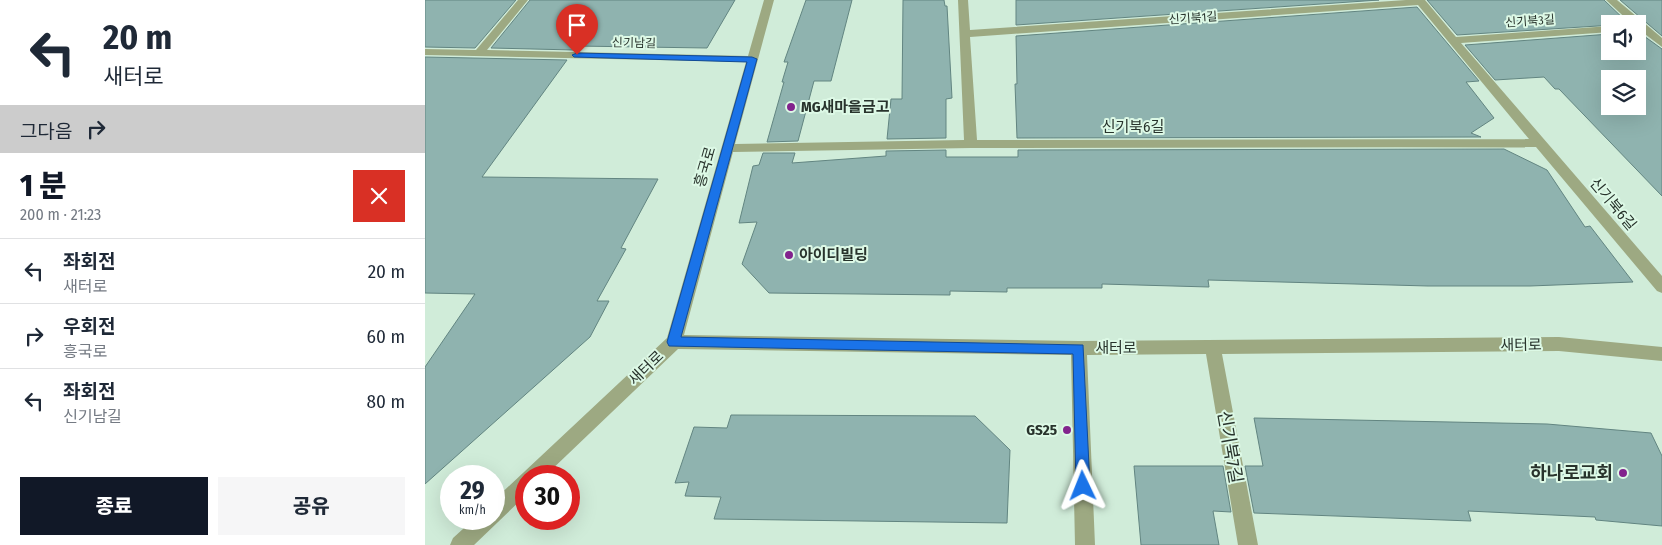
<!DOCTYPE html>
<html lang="ko">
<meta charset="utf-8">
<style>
:root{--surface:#fff;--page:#f6f6f7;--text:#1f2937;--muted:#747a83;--line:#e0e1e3;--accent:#111827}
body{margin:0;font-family:"Fira Sans Condensed","Noto Sans KR",sans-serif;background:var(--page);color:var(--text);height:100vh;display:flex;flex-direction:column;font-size:19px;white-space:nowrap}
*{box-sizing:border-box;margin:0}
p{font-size:16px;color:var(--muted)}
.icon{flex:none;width:28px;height:28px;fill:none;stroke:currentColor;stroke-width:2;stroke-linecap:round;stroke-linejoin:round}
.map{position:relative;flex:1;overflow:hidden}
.side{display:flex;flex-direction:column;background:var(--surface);width:425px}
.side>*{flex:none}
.banner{background:#fff;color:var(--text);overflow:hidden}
.tools{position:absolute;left:1176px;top:15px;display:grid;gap:10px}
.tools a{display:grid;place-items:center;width:45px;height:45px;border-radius:0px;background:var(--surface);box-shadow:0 5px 20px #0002;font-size:25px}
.speed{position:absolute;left:15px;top:465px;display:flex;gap:10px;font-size:25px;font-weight:700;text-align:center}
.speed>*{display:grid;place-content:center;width:65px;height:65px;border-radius:50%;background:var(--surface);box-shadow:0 5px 20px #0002;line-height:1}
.speed small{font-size:12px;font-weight:400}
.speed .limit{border:8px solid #d22;background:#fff;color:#111}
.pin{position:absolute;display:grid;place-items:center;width:42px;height:42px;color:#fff;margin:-51px -21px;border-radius:50% 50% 50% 0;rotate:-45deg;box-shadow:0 0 5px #0007}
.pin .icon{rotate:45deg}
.me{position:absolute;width:55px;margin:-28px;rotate:358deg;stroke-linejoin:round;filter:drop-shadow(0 0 4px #0008)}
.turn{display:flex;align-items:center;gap:18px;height:105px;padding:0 20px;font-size:22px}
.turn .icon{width:65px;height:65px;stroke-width:2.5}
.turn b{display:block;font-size:35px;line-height:42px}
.then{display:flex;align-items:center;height:48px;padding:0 20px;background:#0003;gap:10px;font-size:19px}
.round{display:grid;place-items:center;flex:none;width:52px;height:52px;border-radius:0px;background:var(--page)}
.overview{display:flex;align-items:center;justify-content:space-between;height:85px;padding:0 20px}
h1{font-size:30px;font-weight:800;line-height:38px;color:var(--accent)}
.cta{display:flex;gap:10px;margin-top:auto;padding:10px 20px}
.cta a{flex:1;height:58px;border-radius:0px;background:var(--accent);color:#fff;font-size:20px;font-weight:800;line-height:58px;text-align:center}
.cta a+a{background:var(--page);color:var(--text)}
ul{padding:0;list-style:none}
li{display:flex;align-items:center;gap:15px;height:65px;padding:0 20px;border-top:1px solid var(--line)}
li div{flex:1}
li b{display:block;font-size:19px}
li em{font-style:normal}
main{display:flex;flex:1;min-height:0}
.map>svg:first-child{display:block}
.building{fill:#8fb3af;stroke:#628581;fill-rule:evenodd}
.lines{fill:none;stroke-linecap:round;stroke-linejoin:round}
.minor{fill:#9da982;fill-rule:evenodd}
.route{fill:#1a73e8;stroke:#114b97}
.poi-dot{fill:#82238d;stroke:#ddf9e6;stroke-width:2}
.labels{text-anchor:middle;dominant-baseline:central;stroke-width:4;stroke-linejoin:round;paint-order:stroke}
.far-street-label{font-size:12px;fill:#28332c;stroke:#ddf9e6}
.poi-label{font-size:15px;font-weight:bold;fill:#28332c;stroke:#ddf9e6;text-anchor:start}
.street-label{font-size:15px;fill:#28332c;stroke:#ddf9e6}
.near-street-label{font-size:18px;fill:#28332c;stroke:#ddf9e6}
.near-poi-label{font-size:18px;font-weight:bold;fill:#28332c;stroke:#ddf9e6;text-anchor:end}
</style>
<main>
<section class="side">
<div class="banner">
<div class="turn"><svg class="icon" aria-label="left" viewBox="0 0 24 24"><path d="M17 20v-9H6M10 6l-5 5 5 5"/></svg><div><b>20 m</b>새터로</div></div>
<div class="then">그다음<svg class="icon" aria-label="right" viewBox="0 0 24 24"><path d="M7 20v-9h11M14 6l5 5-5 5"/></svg></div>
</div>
<div class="overview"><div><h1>1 분</h1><p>200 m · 21:23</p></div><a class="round" style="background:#d93025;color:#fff"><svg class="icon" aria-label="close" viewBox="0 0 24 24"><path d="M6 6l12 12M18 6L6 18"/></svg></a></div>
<ul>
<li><svg class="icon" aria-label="left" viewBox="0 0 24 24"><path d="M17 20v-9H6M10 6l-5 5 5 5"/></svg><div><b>좌회전</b><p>새터로</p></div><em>20 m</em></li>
<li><svg class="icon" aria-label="right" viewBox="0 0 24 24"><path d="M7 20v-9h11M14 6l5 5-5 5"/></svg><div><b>우회전</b><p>흥국로</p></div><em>60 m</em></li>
<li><svg class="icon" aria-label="left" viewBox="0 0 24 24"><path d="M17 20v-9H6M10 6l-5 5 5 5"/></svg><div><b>좌회전</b><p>신기남길</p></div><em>80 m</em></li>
</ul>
<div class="cta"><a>종료</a><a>공유</a></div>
</section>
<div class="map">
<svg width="1237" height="545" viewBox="0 0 1237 545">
<rect width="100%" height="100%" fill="#d0ecd9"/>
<g class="building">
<polygon points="0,0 91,0 50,48 0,47"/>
<polygon points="105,0 310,0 282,48 151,46 149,50 66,48"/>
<polygon points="381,0 427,0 406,81 389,81 373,141 342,142 359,82 357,82 363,62 359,62"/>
<polygon points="478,0 519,0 520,6 522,6 527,98 521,99 521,138 462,139 466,99 477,99"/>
<polygon points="591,0 954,0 591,25"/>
<polygon points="1002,0 1179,0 1204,24 1032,35"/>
<polygon points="1195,0 1237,0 1237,36"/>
<polygon points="992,7 1054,81 1041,82 1069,118 1046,133 1056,137 592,138 590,84 592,84 591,36"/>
<path d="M1212,31L1237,49V196L1134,89H1130L1119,77L1070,80L1040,45L1185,34V51H1212ZM1185,79H1212V106H1185Z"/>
<polygon points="0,57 142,60 57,177 233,179 196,248 201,249 172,301 184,301 165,337 0,484 0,367 50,294 0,293"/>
<polygon points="1079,149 1122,170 1160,227 1165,226 1208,282 1105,286 1003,286 783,280 784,287 677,284 677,288 582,288 582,292 525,291 525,295 344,293 317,264 332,222 314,223 328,166 334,165 338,153 370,153 367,163 461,156 461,151 521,150 521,157 593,157 593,150"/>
<polygon points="306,415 550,416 585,450 582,523 289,519 296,497 260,496 264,482 250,483 269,427 302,428"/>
<polygon points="829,418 1122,424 1226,433 1237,456 1237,526 1171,520 1170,517 1043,511 1046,521 829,513 820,466 838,466"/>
<polygon points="709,466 798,466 806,512 788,511 794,545 716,545"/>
</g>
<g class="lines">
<g class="minor">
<path d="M93,0H103L62,50L323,56L339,0H349L310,144L539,140L533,0H543L545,30L981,0H1000L1031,37L1185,26V32L1036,43L1237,276V293L1232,291L1111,147L546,148L308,152L259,335L654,341L1134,337L1237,347V361L1134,351L797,354L833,545H813L781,354L662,355L670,545H650L646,355L253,349L120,476H101V495L49,545H25L28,538L49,519H69V500L242,338L321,62L0,55V49L51,50ZM993,5L1104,139L552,140L545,37Z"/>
<polygon points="1181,0 1192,0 1237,38 1237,47 1212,28 1212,24 1207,24"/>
</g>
</g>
<polygon class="route" points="152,53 327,57 332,59 256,337 658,345 665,486 663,491 658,493 653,491 651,486 648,354 244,346 242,342 322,62 149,57 147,55"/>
<g class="poi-dot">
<circle cx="366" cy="107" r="5"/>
<circle cx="364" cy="255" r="5"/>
<circle cx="642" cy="430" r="5"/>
<circle cx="1198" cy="473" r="5"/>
</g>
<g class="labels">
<g class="far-street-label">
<text transform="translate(768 18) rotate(-4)">신기북1길</text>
<text transform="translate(1105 21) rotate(-4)">신기북3길</text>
<text transform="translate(209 43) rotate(1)">신기남길</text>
</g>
<g class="poi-label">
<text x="376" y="107">MG새마을금고</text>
<text x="374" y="255">아이디빌딩</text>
<text x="632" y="430" text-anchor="end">GS25</text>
</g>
<g class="street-label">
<text x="708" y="127">신기북6길</text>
<text transform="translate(280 167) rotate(-74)">흥국로</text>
<text transform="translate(1188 204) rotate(50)">신기북6길</text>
<text transform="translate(1096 345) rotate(-1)">새터로</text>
<text x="691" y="348">새터로</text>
<text transform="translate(221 368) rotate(-44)">새터로</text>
</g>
<g class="near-street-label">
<text transform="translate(805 447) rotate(80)">신기북7길</text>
</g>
<g class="near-poi-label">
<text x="1188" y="473">하나로교회</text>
</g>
</g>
</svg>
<div class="tools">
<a><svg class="icon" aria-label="sound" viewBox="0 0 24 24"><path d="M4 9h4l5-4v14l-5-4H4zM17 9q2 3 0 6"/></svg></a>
<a><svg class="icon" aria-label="layers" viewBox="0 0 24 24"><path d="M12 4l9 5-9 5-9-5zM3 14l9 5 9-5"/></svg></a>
</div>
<div class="speed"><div>29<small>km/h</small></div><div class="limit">30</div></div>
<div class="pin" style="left:152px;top:55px;background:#d93025"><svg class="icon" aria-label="arrive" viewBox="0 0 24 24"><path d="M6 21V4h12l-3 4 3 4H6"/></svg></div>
<svg class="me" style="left:658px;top:486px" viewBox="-20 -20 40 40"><path d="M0-17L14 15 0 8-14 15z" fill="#1a73e8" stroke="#fff" stroke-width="4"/></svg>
</div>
</main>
